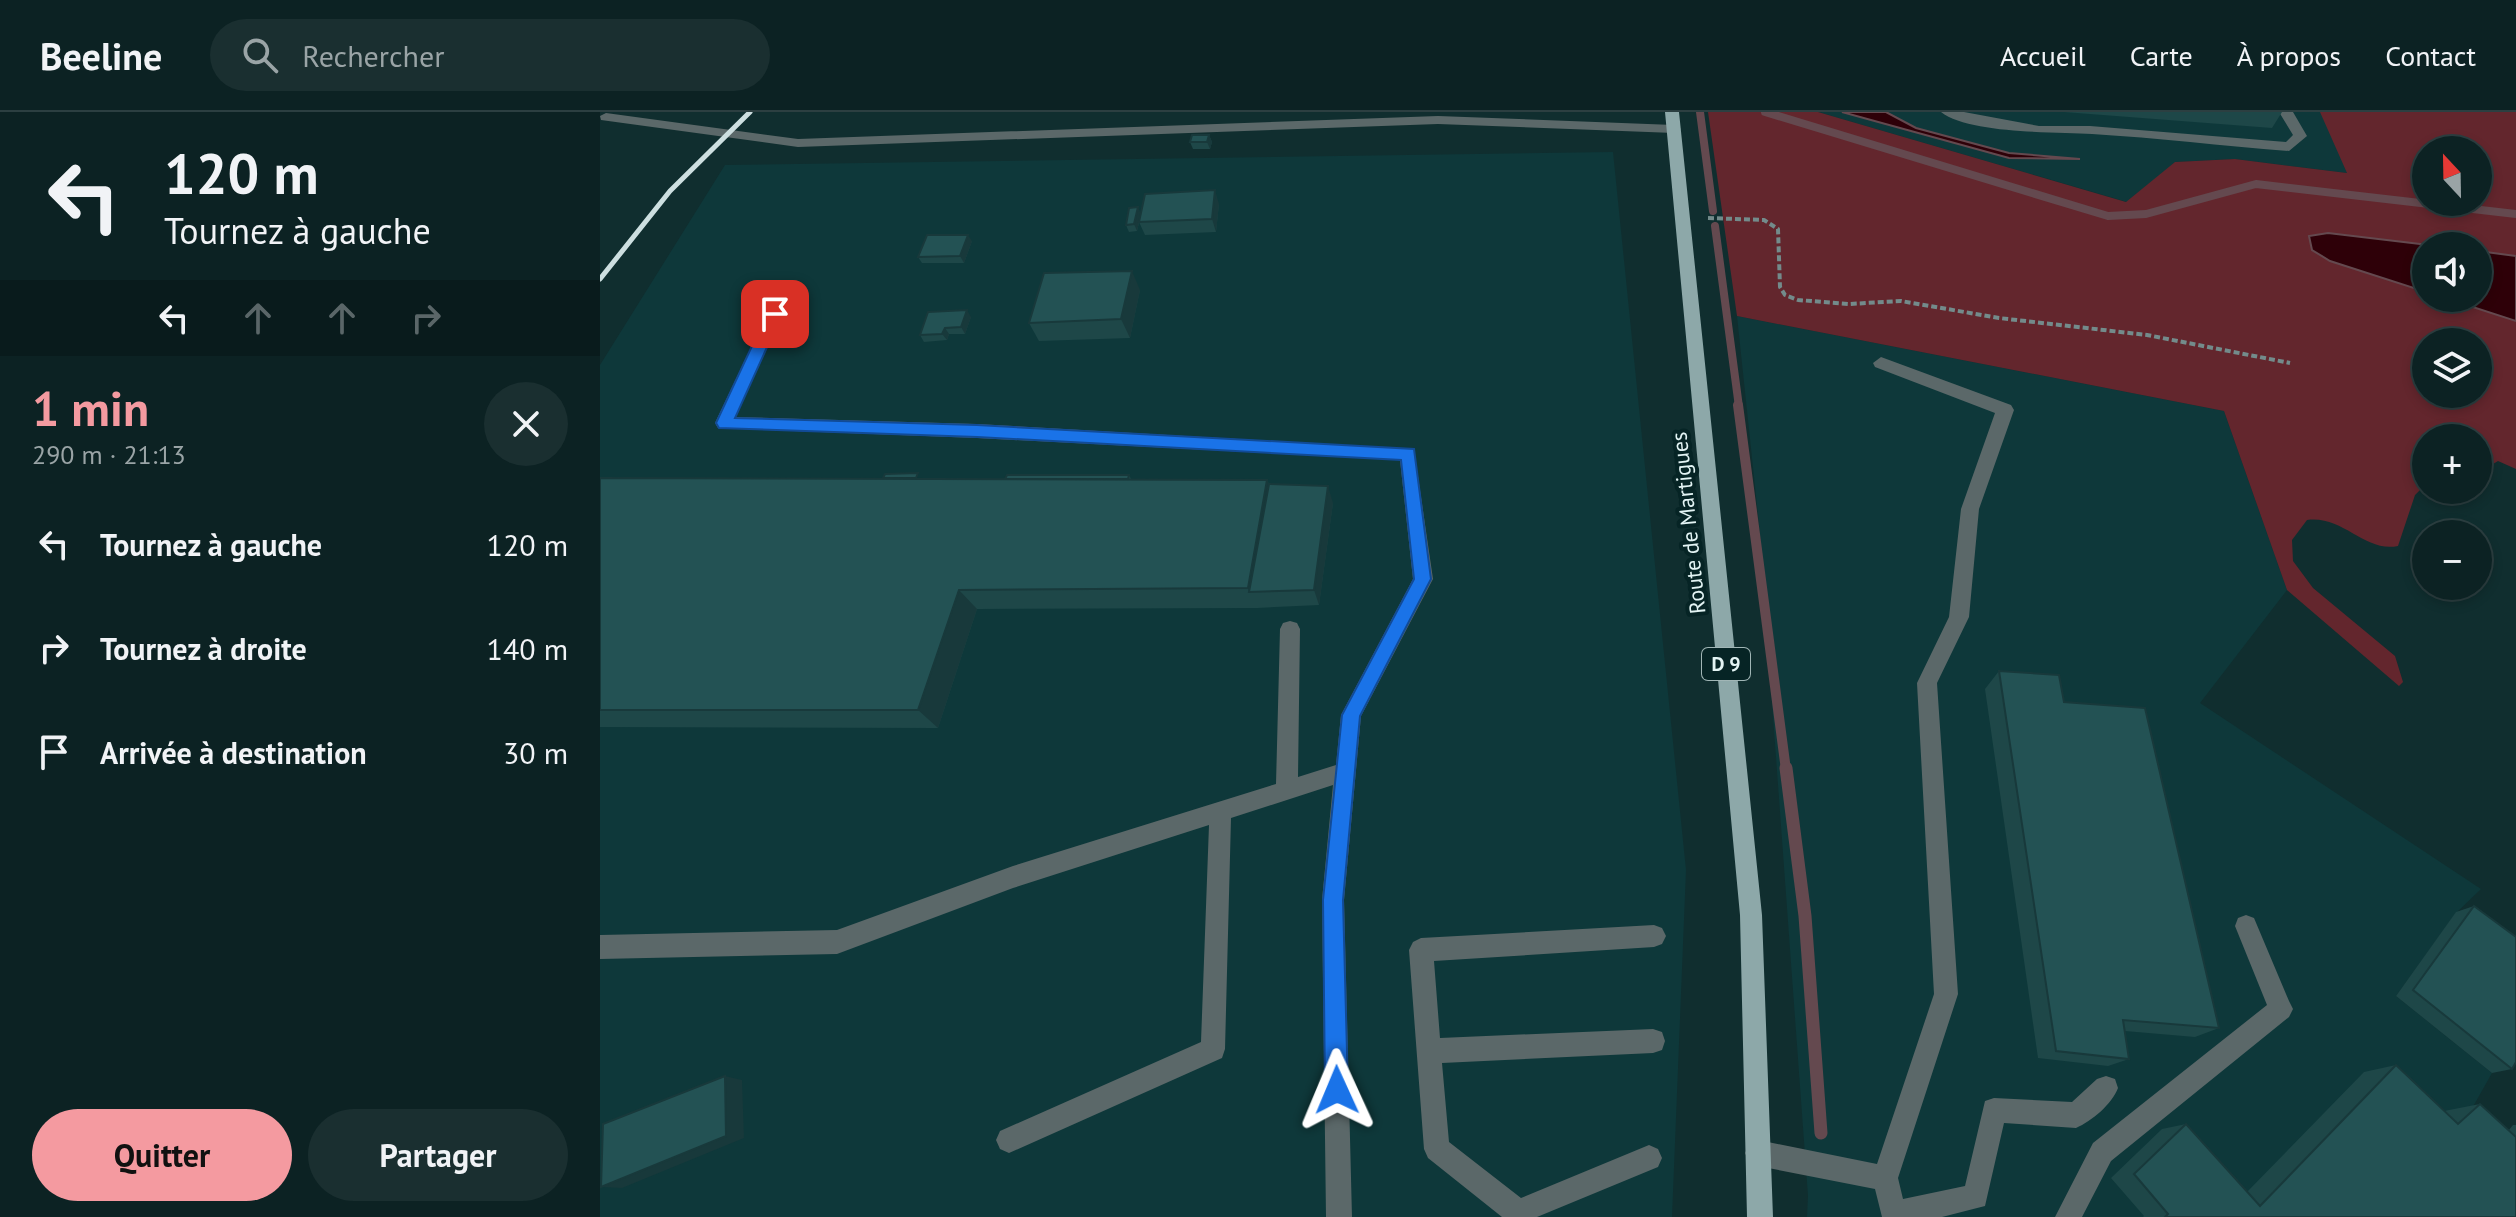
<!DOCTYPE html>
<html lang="fr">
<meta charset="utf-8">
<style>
:root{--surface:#0c2223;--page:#1a2f30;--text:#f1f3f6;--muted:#9aa4a6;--line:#2c3f41;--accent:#f49aa0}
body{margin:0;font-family:"PT Sans",sans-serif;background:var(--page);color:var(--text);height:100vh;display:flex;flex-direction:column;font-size:30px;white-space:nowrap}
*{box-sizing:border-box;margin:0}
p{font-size:26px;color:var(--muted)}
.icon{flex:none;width:44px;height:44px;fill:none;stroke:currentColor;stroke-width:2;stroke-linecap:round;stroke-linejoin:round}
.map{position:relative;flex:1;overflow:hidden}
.panel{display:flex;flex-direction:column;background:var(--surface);width:600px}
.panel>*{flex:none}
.guide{background:#0c2223;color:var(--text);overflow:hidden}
.needle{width:52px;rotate:338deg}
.buttons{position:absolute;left:1812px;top:24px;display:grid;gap:16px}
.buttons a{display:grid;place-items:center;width:80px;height:80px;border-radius:50%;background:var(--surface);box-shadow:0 4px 12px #0003,0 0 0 2px var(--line);font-size:40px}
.pin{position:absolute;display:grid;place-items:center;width:68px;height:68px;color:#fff;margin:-34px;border-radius:16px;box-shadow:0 4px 12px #0006}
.me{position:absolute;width:88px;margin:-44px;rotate:359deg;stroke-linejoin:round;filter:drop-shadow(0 0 6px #0008)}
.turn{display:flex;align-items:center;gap:28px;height:168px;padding:0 32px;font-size:36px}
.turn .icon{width:104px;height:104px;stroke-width:2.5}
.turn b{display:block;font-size:56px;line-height:68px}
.lanes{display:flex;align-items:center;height:76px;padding:0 32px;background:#0003;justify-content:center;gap:40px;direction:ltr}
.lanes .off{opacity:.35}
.round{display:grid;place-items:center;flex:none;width:84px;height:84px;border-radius:42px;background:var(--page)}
.overview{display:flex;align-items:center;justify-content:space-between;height:136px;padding:0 32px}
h1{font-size:48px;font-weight:700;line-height:60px;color:var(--accent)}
.action{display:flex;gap:16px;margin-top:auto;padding:16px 32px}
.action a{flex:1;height:92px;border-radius:48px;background:var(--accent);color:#111;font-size:32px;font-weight:700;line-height:92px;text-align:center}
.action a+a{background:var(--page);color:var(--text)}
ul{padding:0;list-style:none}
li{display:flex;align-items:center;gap:24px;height:104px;padding:0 32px}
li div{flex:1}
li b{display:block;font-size:30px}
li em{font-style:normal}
header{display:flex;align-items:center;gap:48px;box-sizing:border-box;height:112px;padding:0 40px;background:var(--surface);border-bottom:2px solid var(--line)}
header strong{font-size:38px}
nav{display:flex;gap:44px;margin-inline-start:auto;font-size:28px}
.search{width:560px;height:72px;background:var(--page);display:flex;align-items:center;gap:20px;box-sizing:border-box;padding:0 28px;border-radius:44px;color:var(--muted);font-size:30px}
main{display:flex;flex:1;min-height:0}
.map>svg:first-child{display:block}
.built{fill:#0e383a}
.green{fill:#63262d;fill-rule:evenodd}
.water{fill:#2e0008;stroke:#64494f;stroke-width:2}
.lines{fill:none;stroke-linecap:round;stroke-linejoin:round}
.stream-far2{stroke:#64494f;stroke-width:8}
.stream-far1{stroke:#64494f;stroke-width:10}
.stream{stroke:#64494f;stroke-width:13}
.path{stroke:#738b8b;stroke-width:4;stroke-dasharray:6 3;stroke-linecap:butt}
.minor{fill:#5b6869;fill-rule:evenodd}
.major{fill:#8da8a9;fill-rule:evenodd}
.rail{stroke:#cddfe0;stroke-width:5}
.wall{fill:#1e4748}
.shaded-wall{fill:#18393b}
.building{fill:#235254;stroke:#18393b;stroke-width:2}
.route{fill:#1a73e8;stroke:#114b97;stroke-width:2}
.labels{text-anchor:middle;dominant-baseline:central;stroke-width:8;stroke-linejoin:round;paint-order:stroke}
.shield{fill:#062425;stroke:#a1b6b6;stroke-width:2}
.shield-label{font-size:20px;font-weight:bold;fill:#e3f4f4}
.street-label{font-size:22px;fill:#e3f4f4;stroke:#062425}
</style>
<header>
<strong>Beeline</strong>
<div class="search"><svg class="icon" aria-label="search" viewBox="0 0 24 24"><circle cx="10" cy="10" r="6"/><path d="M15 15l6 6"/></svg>Rechercher</div>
<nav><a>Accueil</a><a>Carte</a><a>À propos</a><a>Contact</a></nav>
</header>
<main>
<section class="panel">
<div class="guide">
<div class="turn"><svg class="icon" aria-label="left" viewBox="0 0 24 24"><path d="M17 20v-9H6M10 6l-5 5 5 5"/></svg><div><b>120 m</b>Tournez à gauche</div></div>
<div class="lanes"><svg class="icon" aria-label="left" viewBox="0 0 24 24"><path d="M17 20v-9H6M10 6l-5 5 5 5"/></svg><svg class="icon off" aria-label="ahead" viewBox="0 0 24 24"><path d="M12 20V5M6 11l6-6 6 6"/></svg><svg class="icon off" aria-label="ahead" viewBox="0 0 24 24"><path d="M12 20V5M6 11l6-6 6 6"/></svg><svg class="icon off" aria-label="right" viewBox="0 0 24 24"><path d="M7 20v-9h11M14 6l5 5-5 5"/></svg></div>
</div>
<div class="overview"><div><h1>1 min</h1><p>290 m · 21:13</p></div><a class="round"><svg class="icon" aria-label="close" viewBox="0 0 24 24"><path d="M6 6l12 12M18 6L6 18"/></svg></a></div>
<ul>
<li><svg class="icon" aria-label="left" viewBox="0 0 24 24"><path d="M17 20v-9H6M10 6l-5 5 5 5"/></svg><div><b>Tournez à gauche</b></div><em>120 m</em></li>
<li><svg class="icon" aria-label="right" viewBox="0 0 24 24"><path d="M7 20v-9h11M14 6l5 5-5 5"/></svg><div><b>Tournez à droite</b></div><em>140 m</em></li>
<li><svg class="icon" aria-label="arrive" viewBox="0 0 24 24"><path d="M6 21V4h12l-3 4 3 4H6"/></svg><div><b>Arrivée à destination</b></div><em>30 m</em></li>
</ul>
<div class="action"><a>Quitter</a><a>Partager</a></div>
</section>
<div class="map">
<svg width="1916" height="1105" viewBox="0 0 1916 1105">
<rect width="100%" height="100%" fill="#102e2f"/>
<g class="built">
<polygon points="1218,0 1916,0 1878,38 1826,38 1747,61 1635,47 1576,50 1527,90"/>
<polygon points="1013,40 1086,758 1072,1105 0,1105 0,253 125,53"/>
<polygon points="1137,204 1624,299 1687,478 1600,591 1881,777 1856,801 1796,884 1892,961 1862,1014 1916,1105 1207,1105 1208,1084 1159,412"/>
</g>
<path class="green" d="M1108,0H1218L1526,90L1575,50L1635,47L1747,61L1720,0H1916V357L1898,349L1893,352L1878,351V326H1826V372L1815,383L1798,434C1765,441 1743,403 1707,408L1692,428L1693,449L1713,476L1795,544L1803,570L1799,574L1687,478L1624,299L1137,204ZM1826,38H1878V90H1826ZM1826,134H1878V186H1826ZM1826,230H1878V282H1826Z"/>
<g class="water">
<polygon points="1242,0 1286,0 1316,16 1409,41 1480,47 1409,46"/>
<polygon points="1728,121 1837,134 1826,134 1826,180 1730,149 1712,138 1709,124"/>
<polygon points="1878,139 1916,144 1916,209 1845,186 1878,186"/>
</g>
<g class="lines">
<g class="stream-far2">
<polyline points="1100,0 1113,99"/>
<polyline points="1165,0 1508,104 1546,102 1656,72 1916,102"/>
<polyline points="1115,114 1139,295"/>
</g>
<polyline class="stream-far1" points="1138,293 1186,658"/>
<polyline class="stream" points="1186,656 1205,804 1221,1021"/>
<polyline class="path" points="1108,106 1164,108 1178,117 1180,175 1185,183 1198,188 1249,192 1301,189 1399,206 1547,223 1690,251"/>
<g class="minor">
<path d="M1341,0H1364L1439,14H1490L1686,30L1693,23L1679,0H1693L1707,24L1689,39C1623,34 1558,26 1492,22C1456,20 1369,22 1341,0Z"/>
<polygon points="6,1 198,27 838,4 1074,13 1081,17 1074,21 838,12 198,35 1,8 0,4"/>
<polygon points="175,196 183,202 135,305 377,312 814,337 833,467 761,604 744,788 752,1105 726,1105 722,788 733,673 631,706 625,937 622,946 409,1041 400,1037 396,1028 400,1019 601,930 609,713 413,776 237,842 0,847 0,823 237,818 413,754 676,672 680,517 683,511 690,509 697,511 700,517 698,665 736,653 741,603 813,467 800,348 377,326 118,316 115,311 167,202"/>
<path d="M1281,245L1411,293L1414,298L1379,397L1369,505L1337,571L1358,882L1298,1066L1303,1087L1365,1074L1385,989L1394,986L1472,990L1497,967L1506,964L1515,967L1518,976C1512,992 1492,1009 1476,1016L1404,1011L1385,1094L1342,1105H1282L1275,1077L1158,1054L1149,1050L1145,1041L1149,1032L1158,1028L1277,1052L1334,882L1317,571L1349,505L1361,397L1395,301L1275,255L1273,251Z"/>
<polygon points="1646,803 1654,806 1689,889 1693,897 1689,905 1511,1049 1482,1105 1455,1105 1493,1031 1667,893 1635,814 1638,806"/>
<polygon points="1054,813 1062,816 1066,824 1062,832 1054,835 834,849 840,926 1053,917 1062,920 1065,929 1062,938 1053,941 842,951 849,1030 921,1086 1049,1033 1058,1037 1062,1046 1058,1055 937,1105 902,1105 828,1046 824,1037 809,838 813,830 821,826"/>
</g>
<polygon class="major" points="1065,0 1079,0 1162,803 1173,1105 1147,1105 1140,803"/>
<polyline class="rail" points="0,167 70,79 150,0"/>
</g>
<g class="wall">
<polygon points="1464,0 1682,0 1672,16"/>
<polygon points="609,23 612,30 610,37 593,37 590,30"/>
<polygon points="619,92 616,120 545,123 539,110 541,103 537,119 529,120 526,113 541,102"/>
<polygon points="372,129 364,151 322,151 318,145"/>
<polygon points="540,178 530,226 439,229 429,211"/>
<polygon points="371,205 365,222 349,222 347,228 324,230 320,223"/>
<polygon points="529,363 531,367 667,368 669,372 733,391 719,493 657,496 377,497 338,616 0,615 0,366 405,367"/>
<polygon points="1399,559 1464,590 1619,916 1595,925 1525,919 1529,947 1508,954 1438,946 1385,577"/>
<polygon points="1874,794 1912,957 1892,961 1796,884 1856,800"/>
<polygon points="1796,953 1844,999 1880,992 1909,1018 1913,1013 1916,1013 1916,1105 1543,1105 1544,1104 1511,1066 1562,1017 1586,1012 1647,1080 1764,960"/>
</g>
<g class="shaded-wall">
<polygon points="609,23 612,30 610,37 607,30"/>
<polygon points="615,78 619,92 616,120 612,107"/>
<polygon points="538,95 541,102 537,119 534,112"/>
<polygon points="368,123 372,129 364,151 360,144"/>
<polygon points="532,159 540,178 530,226 521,207"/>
<polygon points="367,198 371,205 365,222 361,215"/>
<polygon points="345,216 349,222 347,228 342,222"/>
<polygon points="667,368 675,389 649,480 648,476"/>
<polygon points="728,374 733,391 719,493 714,478"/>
<polygon points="359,478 377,497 338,616 318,598"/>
<polygon points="125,964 142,968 144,1026 22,1076 1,1075"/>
</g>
<g class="building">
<polygon points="592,23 609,23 607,30 590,30"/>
<polygon points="615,78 612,107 539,110 545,82"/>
<polygon points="538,95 534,112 526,113 529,96"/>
<polygon points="327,123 368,123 360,144 318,145"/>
<polygon points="532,159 521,207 429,211 444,161"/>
<polygon points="367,198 361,215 345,216 342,222 320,223 328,200"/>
<polygon points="318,361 316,366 283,366 285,362"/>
<polygon points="407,363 529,363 528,367 405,367"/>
<polygon points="0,366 667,368 648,476 359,478 318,598 0,598"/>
<polygon points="669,372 728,374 714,478 649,480"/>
<polygon points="1399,559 1459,563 1464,590 1545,596 1619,916 1523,908 1529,947 1456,939"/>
<polygon points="1874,794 1916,825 1916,950 1912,957 1813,878"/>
<polygon points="1796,953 1858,1012 1880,992 1916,1025 1916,1105 1565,1105 1568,1102 1534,1062 1586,1012 1660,1094"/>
<polygon points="125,964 126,1024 1,1075 3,1012"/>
</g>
<polygon class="route" points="175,197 182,202 135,306 377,313 814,337 831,467 760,604 743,788 748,978 745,986 737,990 729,986 725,978 723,788 742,603 814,467 801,348 377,325 119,316 116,311 167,202"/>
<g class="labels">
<rect class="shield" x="1102" y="536" width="48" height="32" rx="6"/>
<g class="shield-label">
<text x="1126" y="552">D 9</text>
</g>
<g class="street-label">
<text transform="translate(1088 411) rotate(-96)">Route de Martigues</text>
</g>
</g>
</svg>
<div class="buttons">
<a><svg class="needle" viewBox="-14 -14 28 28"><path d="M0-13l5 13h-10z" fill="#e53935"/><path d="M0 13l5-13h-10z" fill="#9aa4a6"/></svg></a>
<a><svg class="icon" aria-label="sound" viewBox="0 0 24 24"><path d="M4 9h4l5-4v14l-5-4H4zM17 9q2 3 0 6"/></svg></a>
<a><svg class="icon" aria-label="layers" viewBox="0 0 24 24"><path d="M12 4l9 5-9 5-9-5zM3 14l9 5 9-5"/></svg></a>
<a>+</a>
<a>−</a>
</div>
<div class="pin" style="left:175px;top:202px;background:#d93025"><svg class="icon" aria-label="arrive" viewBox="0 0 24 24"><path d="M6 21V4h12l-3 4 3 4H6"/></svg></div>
<svg class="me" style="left:737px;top:978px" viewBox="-20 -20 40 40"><path d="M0-17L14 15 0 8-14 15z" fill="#1a73e8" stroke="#fff" stroke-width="4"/></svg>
</div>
</main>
